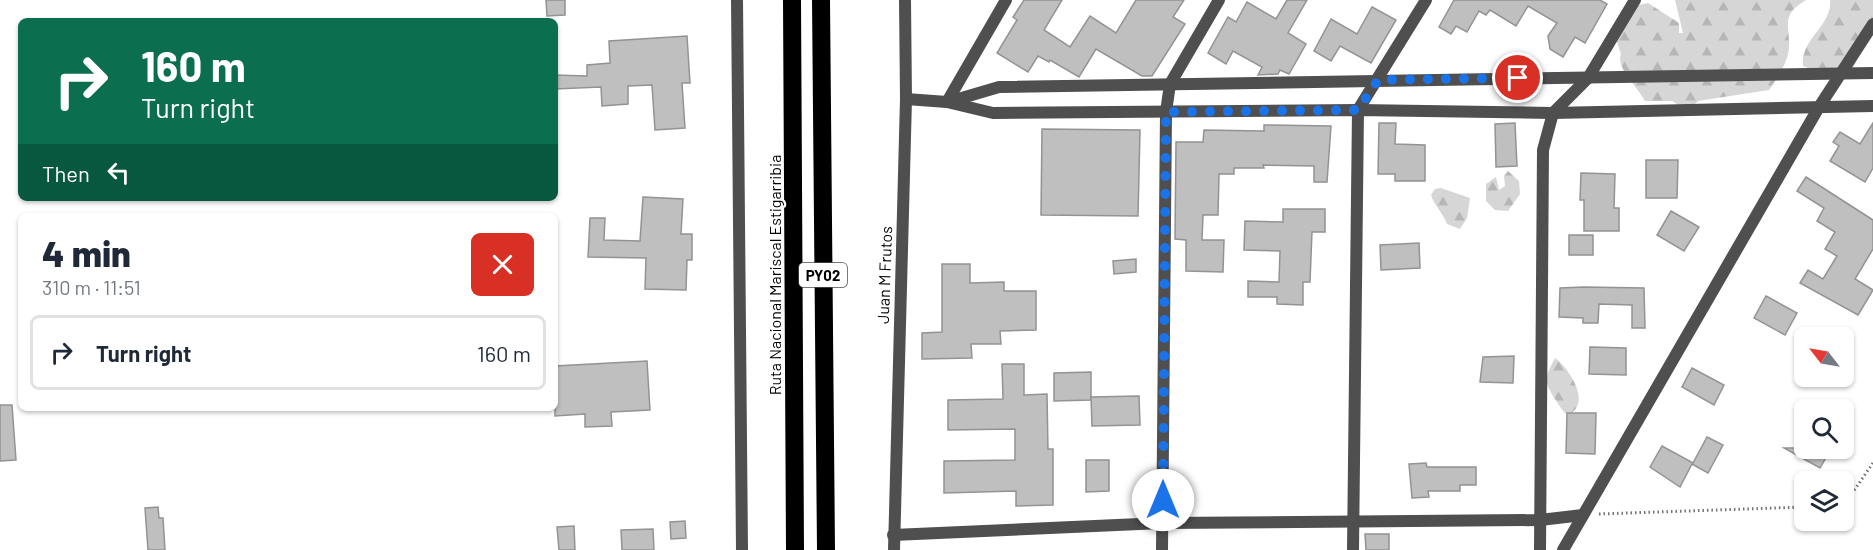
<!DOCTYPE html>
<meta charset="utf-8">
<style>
:root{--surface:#fff;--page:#f2f2f3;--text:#1f2937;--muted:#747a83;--line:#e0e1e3}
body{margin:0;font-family:Barlow,sans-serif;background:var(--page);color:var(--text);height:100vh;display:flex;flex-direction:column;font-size:22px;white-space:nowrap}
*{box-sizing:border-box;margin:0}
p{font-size:20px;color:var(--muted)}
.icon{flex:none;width:33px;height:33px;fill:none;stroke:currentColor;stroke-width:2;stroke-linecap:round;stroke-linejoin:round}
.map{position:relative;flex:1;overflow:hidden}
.drawer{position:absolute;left:18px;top:213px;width:540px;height:198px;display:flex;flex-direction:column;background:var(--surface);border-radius:9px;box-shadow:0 2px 4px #0004}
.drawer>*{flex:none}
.hud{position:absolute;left:18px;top:18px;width:540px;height:183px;border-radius:9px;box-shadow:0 2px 4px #0004;background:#0b6e4f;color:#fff;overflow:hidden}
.needle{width:39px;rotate:301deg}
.tools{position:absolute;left:1794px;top:327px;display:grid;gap:12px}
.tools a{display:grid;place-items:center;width:60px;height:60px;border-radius:9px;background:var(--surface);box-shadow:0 2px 4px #0004;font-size:30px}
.pin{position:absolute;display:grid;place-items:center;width:51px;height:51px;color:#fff;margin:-26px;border:3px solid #fff;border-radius:50%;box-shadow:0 2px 6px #0007}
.me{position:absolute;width:66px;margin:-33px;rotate:0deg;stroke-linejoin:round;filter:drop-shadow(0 0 4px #0008)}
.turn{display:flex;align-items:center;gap:21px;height:126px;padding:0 24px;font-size:27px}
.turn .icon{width:78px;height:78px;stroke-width:2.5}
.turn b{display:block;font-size:42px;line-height:51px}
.then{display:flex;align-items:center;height:57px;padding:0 24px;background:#0003;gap:12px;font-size:22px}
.round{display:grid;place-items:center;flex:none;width:63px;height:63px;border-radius:9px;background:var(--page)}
.head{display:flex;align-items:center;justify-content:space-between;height:102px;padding:0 24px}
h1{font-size:36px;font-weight:800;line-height:45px}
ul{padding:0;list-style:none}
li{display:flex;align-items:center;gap:18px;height:75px;margin:0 12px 9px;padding:0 12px;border:3px solid var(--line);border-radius:9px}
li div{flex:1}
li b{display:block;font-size:22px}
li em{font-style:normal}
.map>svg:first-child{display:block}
.forest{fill:url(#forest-firs)}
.building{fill:#bfbfbf;stroke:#939393;stroke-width:1.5}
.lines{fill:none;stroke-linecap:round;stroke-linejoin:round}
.path{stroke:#717171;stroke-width:3;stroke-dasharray:1.5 3;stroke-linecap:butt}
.street{stroke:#4f4f4f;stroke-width:12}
.highway{stroke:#000;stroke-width:18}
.route{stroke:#1a73e8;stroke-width:10;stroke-dasharray:0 18}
.labels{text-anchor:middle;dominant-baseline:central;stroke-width:4.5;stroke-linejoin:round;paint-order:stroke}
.shield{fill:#fff;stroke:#4c4c4c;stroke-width:1.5}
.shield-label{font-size:15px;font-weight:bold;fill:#000}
.street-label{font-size:16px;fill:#000;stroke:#fff}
</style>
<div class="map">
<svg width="1873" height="550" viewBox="0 0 1873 550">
<defs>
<pattern id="forest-firs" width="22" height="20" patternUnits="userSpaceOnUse" patternTransform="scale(1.5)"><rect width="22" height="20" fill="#d6d6d6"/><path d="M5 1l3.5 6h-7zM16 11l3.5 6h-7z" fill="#b6b6b6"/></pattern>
</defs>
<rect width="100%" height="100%" fill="#fff"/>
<g class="forest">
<path d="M1675,0H1806C1780,16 1790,24 1789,48C1788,62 1777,79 1769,90L1698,101L1695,104L1682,107L1672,101H1645C1638,87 1615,67 1621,54L1616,39L1635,6L1648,3L1679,23V33H1683Z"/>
<path d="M1830,0H1873V35L1848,75L1829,76L1803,66C1800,39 1833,25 1830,0Z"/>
<polygon points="1508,171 1519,181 1520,194 1508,211 1495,210 1486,201 1486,184 1496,177 1499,190 1505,186 1504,176"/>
<path d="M1441,188L1470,198L1467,218L1460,229L1447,224C1443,213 1434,205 1431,195L1435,189Z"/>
<path d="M1555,358C1569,368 1593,404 1568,415C1561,410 1560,406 1555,399C1543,380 1545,378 1555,358Z"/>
</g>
<g class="building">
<polygon points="546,0 565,0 565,15 547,16"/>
<polygon points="1024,0 1062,0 1044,30 1070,47 1090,16 1116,33 1136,0 1184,0 1173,17 1185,24 1152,76 1142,76 1096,49 1079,77 1050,60 1049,62 1038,56 1028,72 997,53 1017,20 1013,17"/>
<polygon points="1287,0 1307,0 1288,33 1306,44 1289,74 1280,70 1278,74 1258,75 1262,67 1233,51 1226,64 1208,53 1228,17 1236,22 1247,2 1276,19"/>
<polygon points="1454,0 1600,0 1607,4 1585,43 1575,37 1563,57 1550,49 1548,36 1557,23 1528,6 1516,26 1490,10 1486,15 1479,11 1467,32 1456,26 1451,34 1439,27"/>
<polygon points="1372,7 1396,20 1371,63 1340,46 1331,61 1314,51 1331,19 1357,34"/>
<polygon points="687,36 690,83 682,83 685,128 655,130 652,85 628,86 628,104 602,106 601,87 555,89 555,75 587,76 587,65 610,63 609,41"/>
<polygon points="1379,123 1396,123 1395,144 1425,145 1425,181 1395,181 1395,174 1378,174"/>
<polygon points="1515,123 1517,166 1496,167 1495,124"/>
<polygon points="1873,123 1873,168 1865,182 1830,161 1839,146 1833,142 1840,132 1860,144"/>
<polygon points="1264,125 1331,126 1327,182 1314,182 1314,166 1263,165 1264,168 1234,168 1234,174 1219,174 1218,215 1203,215 1202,240 1224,240 1223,272 1186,271 1186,240 1175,239 1176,142 1203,142 1204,130 1264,131"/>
<polygon points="1042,129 1140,130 1138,216 1041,215"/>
<polygon points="1646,160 1678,160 1677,198 1646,198"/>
<polygon points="1581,173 1615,174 1614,208 1619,208 1619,231 1584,231 1584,200 1580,200"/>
<polygon points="1806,177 1873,220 1873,249 1855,279 1873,290 1858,315 1800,283 1808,270 1823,279 1837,256 1825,249 1835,232 1817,221 1824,208 1797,191"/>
<polygon points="643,197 683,199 681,234 692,234 692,260 687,260 686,290 645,289 646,258 588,257 590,218 605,218 604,240 640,241"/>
<polygon points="1283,209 1325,209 1325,232 1312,232 1310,282 1303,282 1303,305 1277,304 1277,297 1248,297 1248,281 1279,282 1280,251 1244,250 1245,221 1283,222"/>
<polygon points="1671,211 1699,227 1684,251 1657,235"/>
<rect x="1569" y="235" width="24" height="20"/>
<polygon points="1419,243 1420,268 1381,270 1380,245"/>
<polygon points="1136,259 1136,272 1114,274 1113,261"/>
<polygon points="942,264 970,264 970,283 1004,282 1004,291 1036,291 1036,330 1000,331 1001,344 971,344 972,358 922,359 922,333 942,332"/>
<polygon points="1584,287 1644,288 1645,328 1632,328 1632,305 1599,304 1598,323 1583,323 1583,318 1559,317 1560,288"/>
<polygon points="1766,296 1797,313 1785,335 1754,318"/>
<polygon points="1590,347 1626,348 1626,375 1589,374"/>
<polygon points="1514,356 1513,383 1480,382 1483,357"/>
<polygon points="647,361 650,410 611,412 612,426 585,427 585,414 555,416 555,366"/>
<polygon points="1002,364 1024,364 1024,395 1047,394 1048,449 1053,449 1053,505 1016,506 1016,491 944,493 944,461 1015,460 1015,429 948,430 948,400 1003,399"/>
<polygon points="1692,368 1724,385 1714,405 1682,387"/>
<polygon points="1091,372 1091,400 1054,401 1054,373"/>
<polygon points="1139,396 1140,425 1092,426 1091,397"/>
<polygon points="0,405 12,405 16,460 0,461"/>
<polygon points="1567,413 1596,413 1595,454 1566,453"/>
<polygon points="1707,437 1723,445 1708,473 1692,464 1680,487 1650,467 1662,446 1693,463"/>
<polygon points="1784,448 1818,448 1828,454 1820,468"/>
<polygon points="1086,460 1109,460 1109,491 1086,492"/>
<polygon points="1426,463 1427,467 1476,467 1476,485 1460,485 1460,491 1428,491 1429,497 1412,498 1409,464"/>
<polygon points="158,507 159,518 163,518 165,550 148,550 145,508"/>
<polygon points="685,521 686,538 671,539 670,522"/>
<polygon points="574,526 575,550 559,550 557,527"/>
<polygon points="653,529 654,550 622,550 621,530"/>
<polygon points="1365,534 1389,534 1389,550 1366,550"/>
</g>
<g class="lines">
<g class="path">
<polyline points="1844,505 1873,463"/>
<polyline points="1599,514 1804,507"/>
</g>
<g class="street">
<polyline points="737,0 742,550"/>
<polyline points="906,99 947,102 993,113 1358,110 1553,113 1873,106"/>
<polyline points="947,102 1006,0"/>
<polyline points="948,102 999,87 1873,73"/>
<polyline points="893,535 1162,523 1540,520 1583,515"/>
<polyline points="894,550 906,99 905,0"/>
<polyline points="1162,550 1166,112 1170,84 1219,0"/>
<polyline points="1353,550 1358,110 1426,0"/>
<polyline points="1540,550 1543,150 1553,113 1588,78 1635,0"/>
<polyline points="1563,550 1819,107 1873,24"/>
</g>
<g class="highway">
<polyline points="792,0 795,550"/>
<polyline points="821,0 826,550"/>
</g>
</g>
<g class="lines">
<polyline class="route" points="1163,500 1166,112 1358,110 1378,80 1518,78"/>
</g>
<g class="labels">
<rect class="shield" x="799" y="263" width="48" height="24" rx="4.5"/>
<g class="shield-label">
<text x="823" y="275">PY02</text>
</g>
<g class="street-label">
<text transform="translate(774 275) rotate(-90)">Ruta Nacional Mariscal Estigarribia</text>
<text transform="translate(884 275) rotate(-88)">Juan M Frutos</text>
</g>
</g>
</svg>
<div class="tools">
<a><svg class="needle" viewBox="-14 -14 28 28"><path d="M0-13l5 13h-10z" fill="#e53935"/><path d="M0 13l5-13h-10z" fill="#747a83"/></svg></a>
<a><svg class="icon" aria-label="search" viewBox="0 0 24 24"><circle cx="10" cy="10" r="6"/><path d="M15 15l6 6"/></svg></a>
<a><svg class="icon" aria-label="layers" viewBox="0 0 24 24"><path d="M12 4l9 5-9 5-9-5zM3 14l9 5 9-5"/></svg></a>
</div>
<div class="pin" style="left:1518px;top:78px;background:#d93025"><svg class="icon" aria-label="arrive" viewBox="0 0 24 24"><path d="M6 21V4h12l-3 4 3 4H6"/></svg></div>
<svg class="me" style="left:1163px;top:500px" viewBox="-20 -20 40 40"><circle r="19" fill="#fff"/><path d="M0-13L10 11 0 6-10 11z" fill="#1a73e8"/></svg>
<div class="hud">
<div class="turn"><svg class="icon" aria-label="right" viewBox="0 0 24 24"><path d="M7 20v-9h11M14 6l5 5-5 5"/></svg><div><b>160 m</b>Turn right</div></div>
<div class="then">Then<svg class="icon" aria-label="left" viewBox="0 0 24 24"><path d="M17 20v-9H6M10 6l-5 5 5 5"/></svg></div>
</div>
<section class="drawer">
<div class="head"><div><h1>4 min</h1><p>310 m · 11:51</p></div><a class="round" style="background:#d93025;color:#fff"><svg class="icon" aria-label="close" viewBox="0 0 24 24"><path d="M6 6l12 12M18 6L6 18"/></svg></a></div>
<ul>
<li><svg class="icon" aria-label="right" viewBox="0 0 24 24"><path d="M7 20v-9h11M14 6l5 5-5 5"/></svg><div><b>Turn right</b></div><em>160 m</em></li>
</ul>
</section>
</div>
